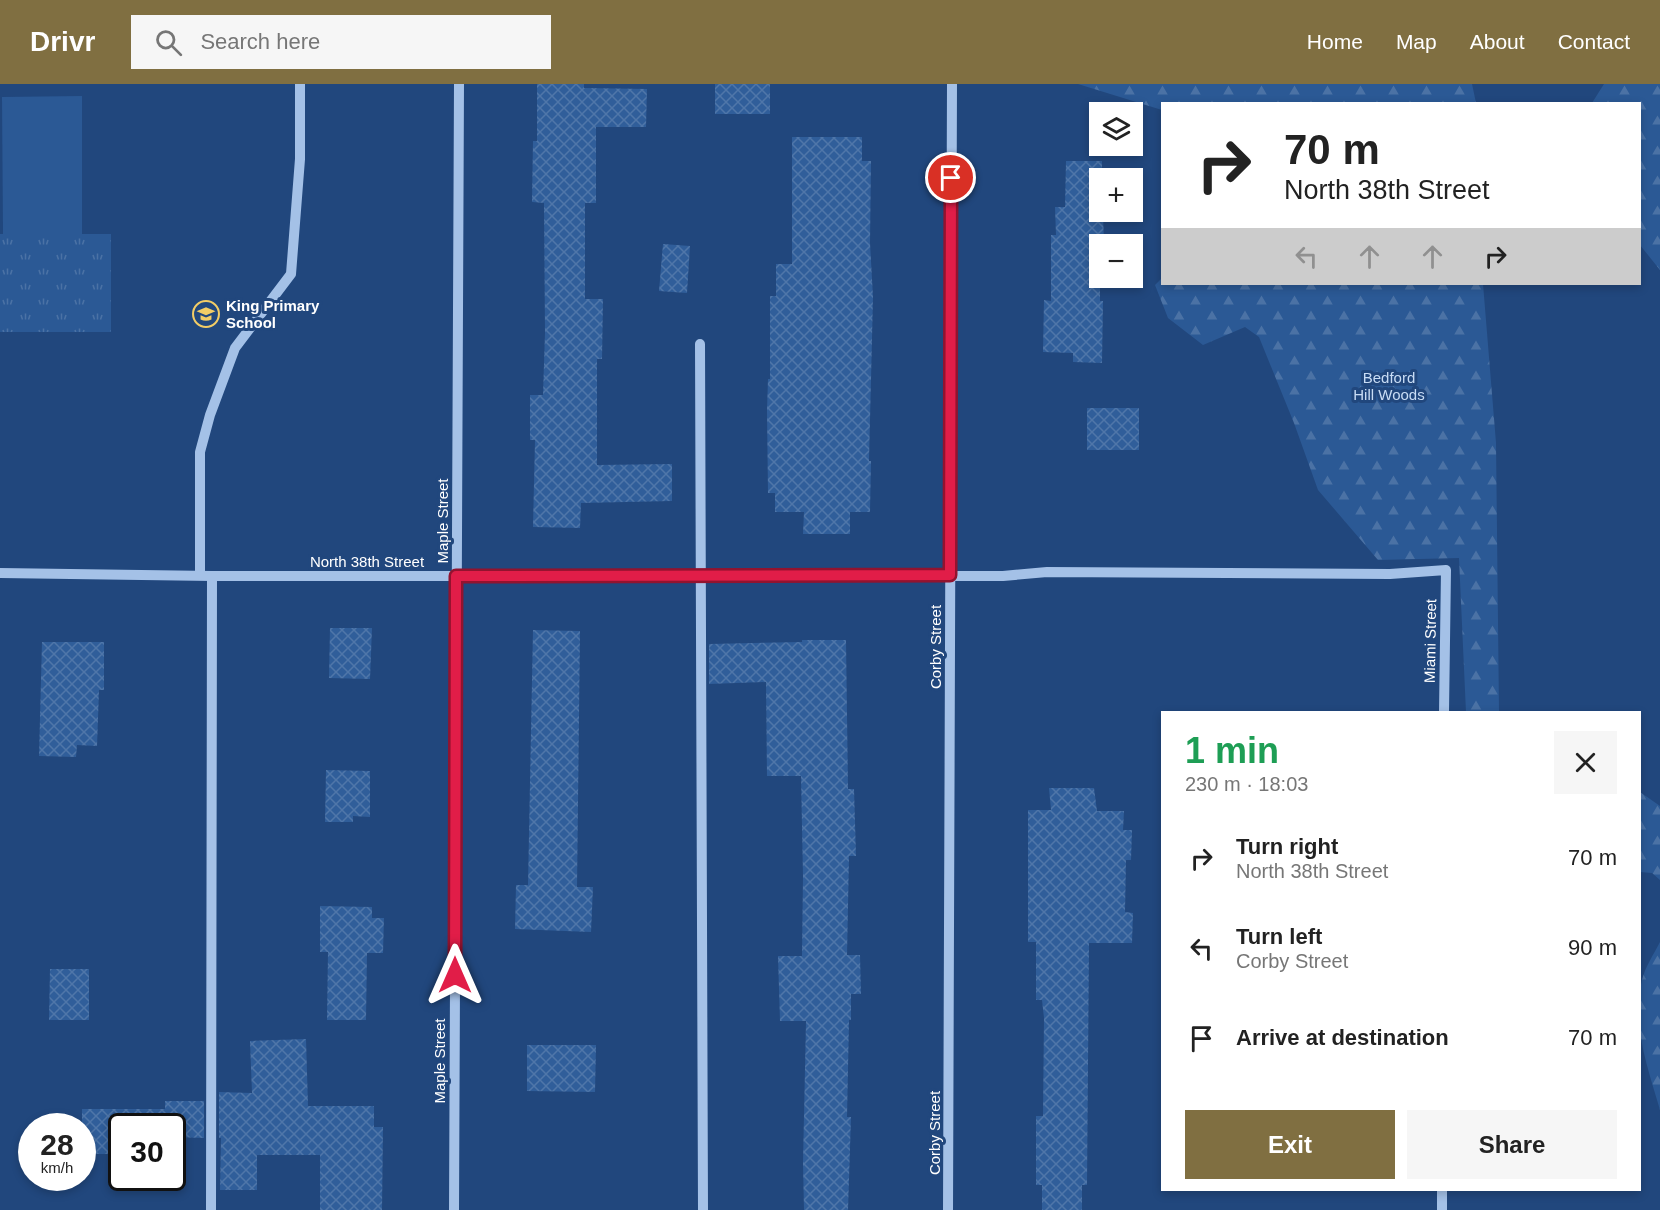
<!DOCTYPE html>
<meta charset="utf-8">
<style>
:root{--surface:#fff;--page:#f6f6f6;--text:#222;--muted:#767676;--accent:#806f41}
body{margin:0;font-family:Helvetica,sans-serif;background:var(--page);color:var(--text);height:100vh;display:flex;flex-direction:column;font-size:22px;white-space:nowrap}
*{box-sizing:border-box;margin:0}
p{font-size:20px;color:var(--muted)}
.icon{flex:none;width:33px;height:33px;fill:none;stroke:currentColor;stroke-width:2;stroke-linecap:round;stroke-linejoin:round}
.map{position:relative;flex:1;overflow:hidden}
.details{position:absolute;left:1161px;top:627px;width:480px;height:480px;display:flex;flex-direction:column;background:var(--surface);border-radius:0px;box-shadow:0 3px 9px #0003}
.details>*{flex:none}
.guide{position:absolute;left:1161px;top:18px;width:480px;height:183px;border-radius:0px;box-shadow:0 3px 9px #0003;background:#fff;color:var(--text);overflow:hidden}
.controls{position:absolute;left:1089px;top:18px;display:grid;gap:12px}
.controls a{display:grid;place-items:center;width:54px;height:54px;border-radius:0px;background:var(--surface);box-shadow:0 3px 9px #0003;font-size:30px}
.speed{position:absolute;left:18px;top:1029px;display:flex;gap:12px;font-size:30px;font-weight:700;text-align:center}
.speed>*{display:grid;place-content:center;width:78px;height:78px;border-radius:50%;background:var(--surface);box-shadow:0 3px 9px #0003;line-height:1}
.speed small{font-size:15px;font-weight:400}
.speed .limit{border:3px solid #111;border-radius:9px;background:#fff;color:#111}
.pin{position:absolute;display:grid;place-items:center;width:51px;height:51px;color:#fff;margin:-26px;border:3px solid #fff;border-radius:50%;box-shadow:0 2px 6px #0007}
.me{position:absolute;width:66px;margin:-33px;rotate:0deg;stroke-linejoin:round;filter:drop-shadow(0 0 4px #0008)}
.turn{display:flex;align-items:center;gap:21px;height:126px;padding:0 24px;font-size:27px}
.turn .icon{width:78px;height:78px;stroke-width:2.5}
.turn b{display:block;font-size:42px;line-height:51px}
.lanes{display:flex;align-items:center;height:57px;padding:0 24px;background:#0003;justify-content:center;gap:30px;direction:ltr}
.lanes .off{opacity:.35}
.round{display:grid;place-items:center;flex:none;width:63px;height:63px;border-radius:0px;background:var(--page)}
.head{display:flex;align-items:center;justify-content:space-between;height:102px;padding:0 24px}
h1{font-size:36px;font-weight:600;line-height:45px;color:#1e9e55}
.action{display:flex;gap:12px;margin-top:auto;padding:12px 24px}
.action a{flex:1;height:69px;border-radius:0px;background:var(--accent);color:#fff;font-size:24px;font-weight:600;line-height:69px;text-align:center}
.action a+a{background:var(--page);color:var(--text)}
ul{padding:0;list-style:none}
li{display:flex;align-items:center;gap:18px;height:90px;padding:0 24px}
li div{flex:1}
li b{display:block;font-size:22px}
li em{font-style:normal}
header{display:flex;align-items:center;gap:36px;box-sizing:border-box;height:84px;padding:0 30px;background:var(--accent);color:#fff}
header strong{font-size:28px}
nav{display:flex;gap:33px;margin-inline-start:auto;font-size:21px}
.search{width:420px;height:54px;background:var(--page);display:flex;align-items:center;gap:15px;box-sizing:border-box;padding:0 21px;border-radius:0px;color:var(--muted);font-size:22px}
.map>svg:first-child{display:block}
.grass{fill:#2b5995}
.forest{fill:url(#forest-firs)}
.park{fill:url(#park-tufts)}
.building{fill:url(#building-cross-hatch)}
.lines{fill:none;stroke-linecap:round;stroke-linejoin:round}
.minor{stroke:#a4c1e7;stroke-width:10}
.route-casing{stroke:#92132f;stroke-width:15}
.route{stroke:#e11d48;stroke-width:10}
.labels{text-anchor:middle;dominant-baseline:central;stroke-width:6;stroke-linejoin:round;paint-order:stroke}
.poi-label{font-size:15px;font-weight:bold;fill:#fff;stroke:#21477d;text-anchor:start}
.park-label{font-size:15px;fill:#c8dcf5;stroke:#21477d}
.street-label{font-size:15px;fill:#fff;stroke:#21477d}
</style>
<header>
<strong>Drivr</strong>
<div class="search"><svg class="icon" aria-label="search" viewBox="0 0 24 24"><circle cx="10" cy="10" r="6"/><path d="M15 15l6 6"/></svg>Search here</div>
<nav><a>Home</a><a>Map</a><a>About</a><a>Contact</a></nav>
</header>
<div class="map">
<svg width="1660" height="1126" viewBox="0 0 1660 1126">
<defs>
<pattern id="forest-firs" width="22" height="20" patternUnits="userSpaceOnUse" patternTransform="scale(1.5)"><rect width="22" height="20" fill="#2b5995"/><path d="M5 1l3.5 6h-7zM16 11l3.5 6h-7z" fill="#4b72a5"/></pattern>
<pattern id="park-tufts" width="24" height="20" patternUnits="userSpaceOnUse" patternTransform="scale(1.5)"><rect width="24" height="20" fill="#2b5995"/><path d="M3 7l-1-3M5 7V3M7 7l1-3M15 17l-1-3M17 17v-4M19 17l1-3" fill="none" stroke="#4b72a5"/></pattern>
<pattern id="building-cross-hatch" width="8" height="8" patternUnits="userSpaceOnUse" patternTransform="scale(1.5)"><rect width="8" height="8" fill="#305e9a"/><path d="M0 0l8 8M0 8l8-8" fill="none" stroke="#4f76a9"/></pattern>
</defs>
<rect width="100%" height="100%" fill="#21477d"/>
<polygon class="grass" points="82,12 82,150 3,150 2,13"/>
<g class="forest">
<polygon points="1078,0 1472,0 1476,19 1162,20 1162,26"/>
<polygon points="1604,0 1660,0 1660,186 1640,161 1640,20 1592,19"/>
<polygon points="1162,194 1162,200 1483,200 1496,359 1499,628 1466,628 1459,474 1378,476 1318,406 1294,339 1259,253 1245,243 1203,261 1168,234 1155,201"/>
<polygon points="1640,708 1660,722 1660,796 1652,789 1640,788"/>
<path d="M1660,858V1026C1648,984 1631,940 1642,896C1645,883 1654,870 1660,858Z"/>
</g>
<rect class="park" x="0" y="150" width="111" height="98"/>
<g class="building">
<polygon points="537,0 584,0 584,4 647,5 646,43 596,43 596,119 585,119 585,215 603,215 602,275 597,275 597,381 672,380 672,417 581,419 580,444 533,443 535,356 530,356 530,311 543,311 545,249 544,119 532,118 533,57 537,57"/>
<rect x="715" y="0" width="55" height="30"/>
<polygon points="792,53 862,53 862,77 871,77 870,159 873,213 869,377 871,377 870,428 850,428 850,450 803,450 804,428 775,428 775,409 768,409 767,327 768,295 770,295 770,212 776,212 776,180 792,180"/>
<polygon points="1066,77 1102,77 1102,94 1100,94 1100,128 1103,128 1104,160 1100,160 1100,217 1103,217 1102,279 1073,278 1073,269 1043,268 1044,216 1051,217 1051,151 1056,151 1055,123 1065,123"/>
<polygon points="663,160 690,162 687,209 659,207"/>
<rect x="1087" y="324" width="52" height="42"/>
<polygon points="330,544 372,544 370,595 329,594"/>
<polygon points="533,546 580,547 577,803 593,803 591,848 515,845 516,801 528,801"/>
<polygon points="802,556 846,556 848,705 854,705 856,772 849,772 847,871 860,871 861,910 851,910 851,936 849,936 847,1033 851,1033 848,1126 804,1126 803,1079 806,937 780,937 778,872 802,872 803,792 801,692 767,692 766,598 709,600 709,560 802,558"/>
<polygon points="42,558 104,558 104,606 99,606 97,662 77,661 76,673 39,672"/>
<polygon points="326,686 370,687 370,733 353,732 353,738 325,738"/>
<polygon points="1049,704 1094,704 1097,727 1124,727 1123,746 1132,746 1131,776 1126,776 1125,828 1133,829 1132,859 1089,859 1087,1101 1082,1101 1082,1126 1042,1126 1042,1101 1036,1101 1036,1032 1043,1032 1044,934 1042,916 1036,916 1036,858 1028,858 1028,726 1051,726"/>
<polygon points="320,822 372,823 372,834 384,834 383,869 367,869 366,936 327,936 328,868 320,868"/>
<polygon points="50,885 89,885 89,936 49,936"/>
<polygon points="306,955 308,1022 374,1022 374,1043 383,1043 382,1126 320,1126 320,1071 257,1071 257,1106 220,1106 221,1054 219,1054 219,1008 252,1009 250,957"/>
<polygon points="527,961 596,961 595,1008 527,1007"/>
<polygon points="165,1017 204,1017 204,1054 172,1053 172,1042 122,1042 122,1064 111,1064 111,1070 82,1070 82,1025 165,1025"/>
</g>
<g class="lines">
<g class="minor">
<polyline points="700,260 703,1126"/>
<polyline points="0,489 212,492 1003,492 1047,488 1390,490 1446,486 1444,628"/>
<polyline points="200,491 200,368 210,331 235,264 291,190 300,75 300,0"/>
<polyline points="211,1126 212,492"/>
<polyline points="454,1126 459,0"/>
<polyline points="948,1126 952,0"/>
<polyline points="1442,1126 1442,1106"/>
</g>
</g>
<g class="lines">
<defs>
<polyline id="route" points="455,891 456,492 950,491 951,94"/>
</defs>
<use href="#route" class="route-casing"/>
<use href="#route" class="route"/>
</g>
<defs>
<symbol id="school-ring" viewBox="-11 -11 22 22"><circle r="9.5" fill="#21477d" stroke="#f3cd66" stroke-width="1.5"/><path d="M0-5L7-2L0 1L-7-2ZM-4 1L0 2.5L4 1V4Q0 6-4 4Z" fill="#f3cd66"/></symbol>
</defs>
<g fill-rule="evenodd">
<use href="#school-ring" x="191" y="215" width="30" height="30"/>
</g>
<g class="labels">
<g class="poi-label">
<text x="226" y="221">King Primary<tspan x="226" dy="17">School</tspan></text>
</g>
<g class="park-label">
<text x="1389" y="293">Bedford<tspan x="1389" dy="17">Hill Woods</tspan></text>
</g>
<g class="street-label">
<text transform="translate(442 437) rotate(-90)">Maple Street</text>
<text x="367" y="477">North 38th Street</text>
<text transform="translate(1430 557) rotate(-89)">Miami Street</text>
<text transform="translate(935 563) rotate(-90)">Corby Street</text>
<text transform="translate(439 977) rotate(-90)">Maple Street</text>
<text transform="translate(934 1049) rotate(-90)">Corby Street</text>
</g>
</g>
</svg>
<div class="controls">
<a><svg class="icon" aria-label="layers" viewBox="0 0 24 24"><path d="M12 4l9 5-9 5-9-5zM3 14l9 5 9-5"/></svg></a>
<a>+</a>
<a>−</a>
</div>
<div class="speed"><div>28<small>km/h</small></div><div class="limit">30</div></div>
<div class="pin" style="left:951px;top:94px;background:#d93025"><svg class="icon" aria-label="arrive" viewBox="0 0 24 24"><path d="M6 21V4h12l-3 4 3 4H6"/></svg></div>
<svg class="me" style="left:455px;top:891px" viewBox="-20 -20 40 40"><path d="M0-17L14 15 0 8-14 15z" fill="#e11d48" stroke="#fff" stroke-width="4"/></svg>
<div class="guide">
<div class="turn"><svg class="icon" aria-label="right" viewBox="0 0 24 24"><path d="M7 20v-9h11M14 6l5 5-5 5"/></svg><div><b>70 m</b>North 38th Street</div></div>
<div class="lanes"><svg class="icon off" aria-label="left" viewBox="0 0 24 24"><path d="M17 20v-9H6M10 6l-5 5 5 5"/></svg><svg class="icon off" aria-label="ahead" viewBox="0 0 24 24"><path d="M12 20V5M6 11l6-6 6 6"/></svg><svg class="icon off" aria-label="ahead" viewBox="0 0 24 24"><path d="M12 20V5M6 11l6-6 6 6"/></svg><svg class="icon" aria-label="right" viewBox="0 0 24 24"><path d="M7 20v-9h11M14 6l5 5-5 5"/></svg></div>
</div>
<section class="details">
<div class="head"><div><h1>1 min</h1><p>230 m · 18:03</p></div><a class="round"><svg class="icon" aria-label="close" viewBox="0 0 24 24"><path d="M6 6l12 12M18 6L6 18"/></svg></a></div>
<ul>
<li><svg class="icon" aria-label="right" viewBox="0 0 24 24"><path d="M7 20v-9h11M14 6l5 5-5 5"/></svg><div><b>Turn right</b><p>North 38th Street</p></div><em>70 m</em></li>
<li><svg class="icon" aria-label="left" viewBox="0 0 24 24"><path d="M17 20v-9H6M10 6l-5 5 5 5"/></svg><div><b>Turn left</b><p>Corby Street</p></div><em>90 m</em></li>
<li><svg class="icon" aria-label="arrive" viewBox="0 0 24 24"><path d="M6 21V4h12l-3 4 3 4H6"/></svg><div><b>Arrive at destination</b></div><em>70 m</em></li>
</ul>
<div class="action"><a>Exit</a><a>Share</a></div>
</section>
</div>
